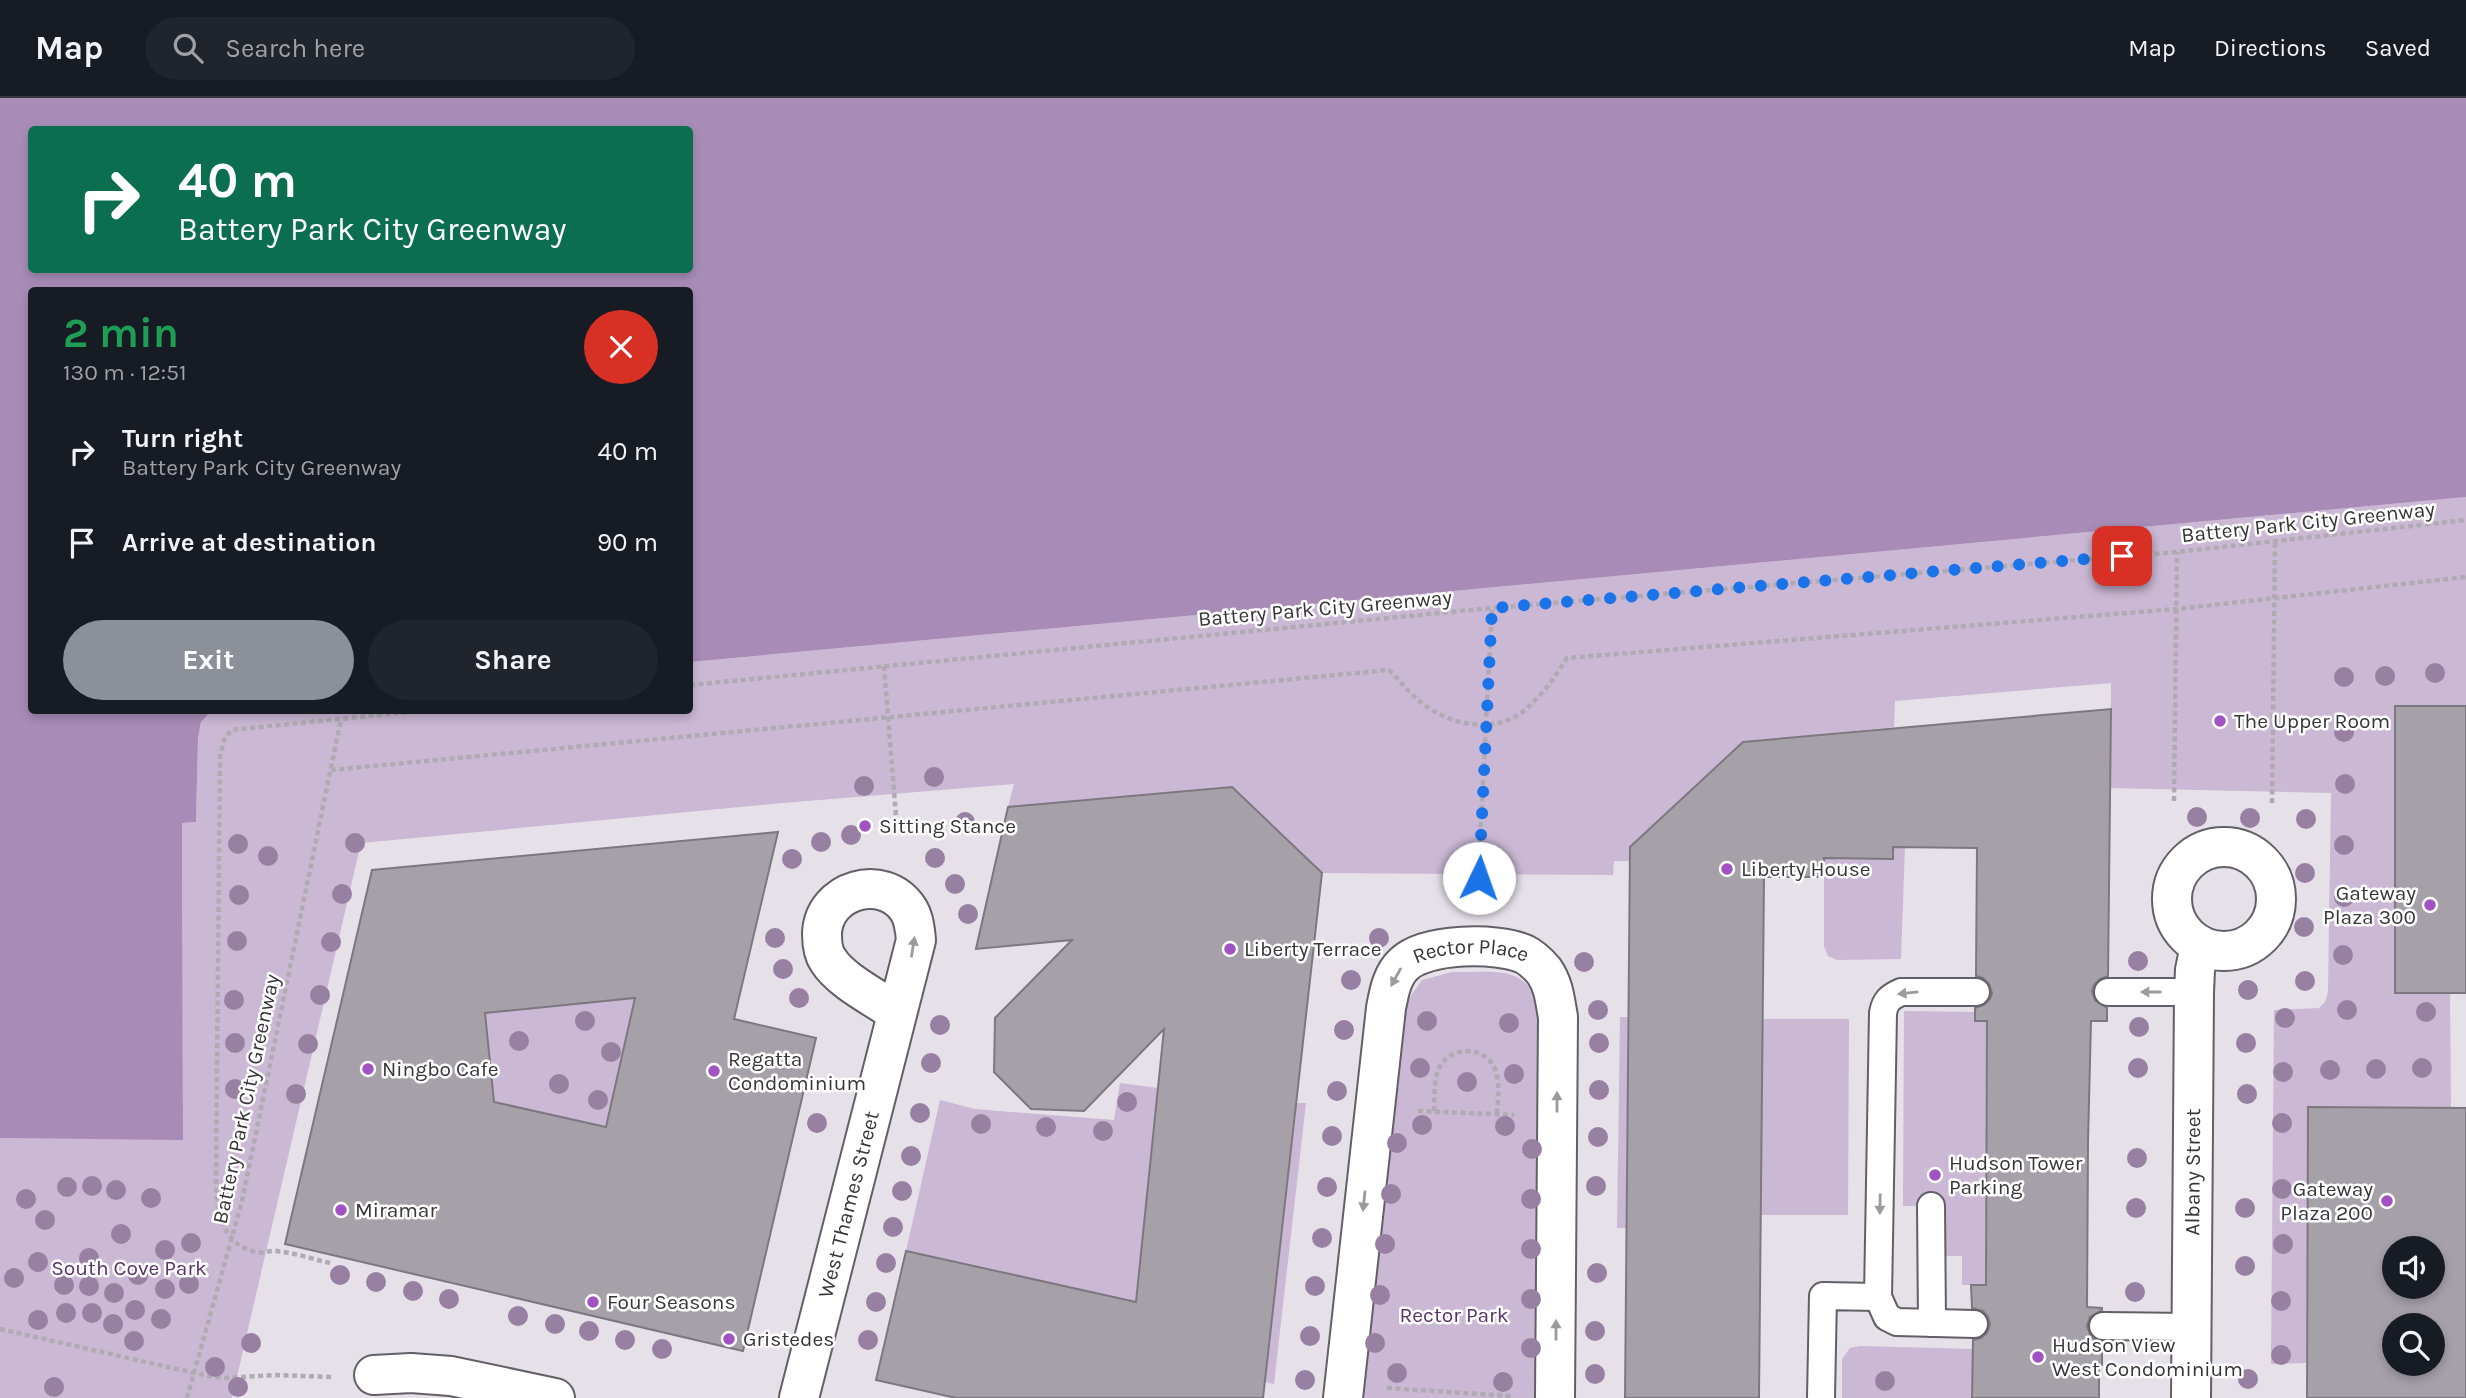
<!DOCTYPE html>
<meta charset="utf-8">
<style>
:root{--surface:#171b24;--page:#20242c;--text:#f1f3f6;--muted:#9ea1a6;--line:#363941;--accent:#8c9099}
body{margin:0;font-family:Karla,sans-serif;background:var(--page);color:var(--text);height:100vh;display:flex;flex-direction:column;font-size:26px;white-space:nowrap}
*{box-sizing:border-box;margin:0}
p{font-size:23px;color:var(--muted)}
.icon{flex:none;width:38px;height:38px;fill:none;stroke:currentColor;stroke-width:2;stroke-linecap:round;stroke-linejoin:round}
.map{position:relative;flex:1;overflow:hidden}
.drawer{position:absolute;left:28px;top:189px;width:665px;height:427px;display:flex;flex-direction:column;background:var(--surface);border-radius:7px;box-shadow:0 4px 10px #0003}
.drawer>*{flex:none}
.guide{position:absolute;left:28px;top:28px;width:665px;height:147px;border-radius:7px;box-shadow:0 4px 10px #0003;background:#0b6e4f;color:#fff;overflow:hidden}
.tools{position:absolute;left:2382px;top:1138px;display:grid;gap:14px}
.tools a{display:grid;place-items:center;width:63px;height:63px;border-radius:50%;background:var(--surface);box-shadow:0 4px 10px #0003;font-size:35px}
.pin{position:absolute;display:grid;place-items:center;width:60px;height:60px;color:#fff;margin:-30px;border-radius:14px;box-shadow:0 4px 10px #0006}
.me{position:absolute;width:77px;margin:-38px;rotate:3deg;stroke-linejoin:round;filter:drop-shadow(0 0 5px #0008)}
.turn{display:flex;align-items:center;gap:24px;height:147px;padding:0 35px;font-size:32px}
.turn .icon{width:91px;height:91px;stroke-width:2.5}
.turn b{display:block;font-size:49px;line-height:60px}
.round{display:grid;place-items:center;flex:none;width:74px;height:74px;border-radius:37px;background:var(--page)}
.head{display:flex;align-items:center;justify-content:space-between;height:119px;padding:0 35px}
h1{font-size:42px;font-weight:700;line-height:52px;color:#1e9e55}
.action{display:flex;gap:14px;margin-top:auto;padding:14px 35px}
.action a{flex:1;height:80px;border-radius:42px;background:var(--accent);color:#fff;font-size:28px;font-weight:700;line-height:80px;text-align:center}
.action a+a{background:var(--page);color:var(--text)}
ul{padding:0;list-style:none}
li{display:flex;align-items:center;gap:21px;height:91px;padding:0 35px}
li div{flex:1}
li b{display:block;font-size:26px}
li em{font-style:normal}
header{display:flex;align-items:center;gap:42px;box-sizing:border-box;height:98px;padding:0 35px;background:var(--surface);border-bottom:2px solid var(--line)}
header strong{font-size:33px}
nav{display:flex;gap:38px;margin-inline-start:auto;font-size:24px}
.search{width:490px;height:63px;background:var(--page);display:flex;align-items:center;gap:18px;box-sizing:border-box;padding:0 24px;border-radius:38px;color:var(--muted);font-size:26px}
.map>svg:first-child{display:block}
.green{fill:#cbb8d4}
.water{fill:#a88cb7;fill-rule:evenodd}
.building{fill:#a6a1a9;stroke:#7d7880;stroke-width:2;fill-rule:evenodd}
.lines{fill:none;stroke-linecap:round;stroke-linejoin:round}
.lane-casing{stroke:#635f66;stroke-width:30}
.street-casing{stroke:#635f66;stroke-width:42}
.path{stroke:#b0abb2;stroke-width:4.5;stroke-dasharray:5 3.5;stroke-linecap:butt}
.lane{stroke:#fff;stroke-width:26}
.street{stroke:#fff;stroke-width:38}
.tree{fill:#9880a3}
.oneway{fill:#9b9a9c}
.route{stroke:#1a73e8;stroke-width:12;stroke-dasharray:0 21.6}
.poi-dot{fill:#a153c4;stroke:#fff;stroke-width:2.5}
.labels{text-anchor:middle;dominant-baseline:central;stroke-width:5;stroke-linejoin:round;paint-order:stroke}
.street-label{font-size:21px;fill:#373538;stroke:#fff}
.poi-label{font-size:21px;fill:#373538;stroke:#fff;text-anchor:start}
.park-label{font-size:21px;fill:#583269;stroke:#fff}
</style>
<header>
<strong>Map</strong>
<div class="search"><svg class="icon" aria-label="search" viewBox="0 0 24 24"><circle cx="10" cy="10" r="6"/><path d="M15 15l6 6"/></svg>Search here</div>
<nav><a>Map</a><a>Directions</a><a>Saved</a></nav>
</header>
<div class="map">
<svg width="2466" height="1300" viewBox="0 0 2466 1300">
<rect width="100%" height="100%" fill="#e6e0e9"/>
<g class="green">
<polygon points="2466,399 2466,608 2395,608 2395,894 2450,895 2451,1010 2308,1010 2307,1265 2271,1266 2274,912 2319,910 2325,904 2328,894 2331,695 2110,690 2111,585 1895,603 1894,629 1743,644 1630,749 1630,763 1614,763 1613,777 1322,775 1232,689 1008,709 1014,686 783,705 361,745 232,1300 0,1300 0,1040 183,1041 182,725 196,724 198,640 201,624 211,613 690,612 690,564"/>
<polygon points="1893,749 1905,749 1901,861 1837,862 1828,858 1824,848 1824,760 1893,760"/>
<path d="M1452,874C1495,875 1532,864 1539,918L1536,1300H1362L1407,903L1422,882Z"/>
<polygon points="635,900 603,1043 496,1020 485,915"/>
<polygon points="1904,913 1975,914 1974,923 1987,923 1986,1187 1962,1187 1962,1158 1945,1158 1945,1108 1903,1108"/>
<polygon points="1620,919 1628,919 1626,1130 1617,1130"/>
<polygon points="1763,921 1849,921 1848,1117 1761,1117"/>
<polygon points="1120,985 1158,990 1136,1204 906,1153 940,1002 975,1011 1114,1022"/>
<polygon points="1296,1005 1306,1005 1274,1286 1265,1284"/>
<polygon points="1860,1248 1973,1251 1972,1300 1842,1300 1842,1261 1850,1250"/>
</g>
<path class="water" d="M0,0H2466V399L690,564V192H32V612L211,613L201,624L198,640L196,724L182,725L183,1042L0,1040ZM32,32H690V172H32Z"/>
<g class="building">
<rect x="2395" y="608" width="71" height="287"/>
<polygon points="2111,611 2108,878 2100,881 2094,887 2092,893 2095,902 2107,910 2107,923 2091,923 2088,1044 2087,1209 2102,1210 2102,1212 2090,1219 2087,1228 2090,1236 2094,1241 2102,1244 2102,1267 2099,1267 2099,1300 1972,1300 1973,1242 1981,1240 1987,1235 1990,1226 1988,1219 1983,1213 1972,1210 1971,1187 1986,1187 1987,923 1975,923 1975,910 1984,907 1990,901 1992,895 1989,886 1983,880 1976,878 1977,750 1893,749 1893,761 1824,760 1824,779 1764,779 1759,1300 1625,1300 1630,749 1743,644"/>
<polygon points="1232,689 1322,775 1263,1300 956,1300 876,1282 906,1153 1136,1204 1164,931 1084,1013 1031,1011 994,974 995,920 1072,842 976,851 1008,709"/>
<path d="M778,734L734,921L816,940L743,1253L285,1146L372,772ZM635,900L606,1029L494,1004L485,915Z"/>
<path d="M2308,1009L2466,1010V1300H2307ZM2394,1150H2432V1188H2394ZM2394,1227H2432V1265H2394Z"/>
</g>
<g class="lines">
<defs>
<g id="lane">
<polyline points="2108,894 2194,894"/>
<polyline points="1931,1108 1932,1225"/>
<path d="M1974,1226L1897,1224L1887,1219L1878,1199L1883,915C1885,903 1890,899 1901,894H1976"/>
<polyline points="2103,1228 2191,1229"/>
<polyline points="1821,1300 1823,1198 1878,1199"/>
</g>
<g id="street">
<circle cx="2224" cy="801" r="52"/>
<polyline points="374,1277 411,1275 451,1278 555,1300"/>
<path id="s1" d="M799,1300L916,842C915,832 914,820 908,811C883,774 823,792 822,836C822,845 823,855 828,862C841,883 876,900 896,914"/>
<path id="s2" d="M1343,1300L1386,910C1389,894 1392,877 1404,866C1426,845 1497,844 1524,856C1530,859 1539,867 1544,873C1554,887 1555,903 1558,919L1555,1300"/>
<path id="s3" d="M2191,1300L2194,894L2195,872L2200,848"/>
</g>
</defs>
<use href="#lane" class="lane-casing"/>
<use href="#street" class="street-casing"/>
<g class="path">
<polyline points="884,568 896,718"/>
<polyline points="690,587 1492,510 2177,454 2466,422"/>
<path d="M331,672L1389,572C1398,581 1406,591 1416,600C1444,626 1494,639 1526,611C1543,596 1555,579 1567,560L2176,511L2466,479"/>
<polyline points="2174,703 2177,454"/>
<polyline points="2272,705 2275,445"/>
<polyline points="1478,780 1492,510"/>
<polyline points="1418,1013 1514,1017"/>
<path d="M1434,1013C1435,1000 1433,982 1439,970C1449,949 1481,947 1493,967C1501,982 1498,1000 1497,1016"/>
<path d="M330,1165C313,1161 295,1155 277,1153C269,1152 263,1156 255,1154C220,1145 216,1110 216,1079L220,659L224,642L231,632L429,612"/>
<polyline points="0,1231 208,1278 225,1280 274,1277 333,1279"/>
<polyline points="1387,1290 1511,1298"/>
<polyline points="187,1300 242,1103 341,621"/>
</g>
<use href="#lane" class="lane"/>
<use href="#street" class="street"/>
</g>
<g class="tree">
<circle cx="2435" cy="575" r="10"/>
<circle cx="2385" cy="578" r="10"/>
<circle cx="2344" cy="579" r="10"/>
<circle cx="2344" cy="634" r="10"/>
<circle cx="934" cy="679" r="10"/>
<circle cx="2345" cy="686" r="10"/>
<circle cx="864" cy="688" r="10"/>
<circle cx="2197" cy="719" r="10"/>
<circle cx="2250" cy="720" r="10"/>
<circle cx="2306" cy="721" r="10"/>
<circle cx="965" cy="724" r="10"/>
<circle cx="851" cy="737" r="10"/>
<circle cx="821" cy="744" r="10"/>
<circle cx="355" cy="745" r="10"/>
<circle cx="238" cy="746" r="10"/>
<circle cx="2344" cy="747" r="10"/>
<circle cx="268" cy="758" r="10"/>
<circle cx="935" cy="760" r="10"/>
<circle cx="792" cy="761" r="10"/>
<circle cx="2305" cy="775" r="10"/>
<circle cx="955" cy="786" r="10"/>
<circle cx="342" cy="796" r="10"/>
<circle cx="239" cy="797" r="10"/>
<circle cx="2344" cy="799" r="10"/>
<circle cx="968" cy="816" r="10"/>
<circle cx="2304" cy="829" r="10"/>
<circle cx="775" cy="840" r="10"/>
<circle cx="1379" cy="840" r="10"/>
<circle cx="237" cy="843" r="10"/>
<circle cx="331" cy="844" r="10"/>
<circle cx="2343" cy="857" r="10"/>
<circle cx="2138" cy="863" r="10"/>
<circle cx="1584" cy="864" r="10"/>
<circle cx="783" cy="871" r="10"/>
<circle cx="1351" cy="882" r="10"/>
<circle cx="2305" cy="883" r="10"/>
<circle cx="2248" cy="892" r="10"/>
<circle cx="320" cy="897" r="10"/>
<circle cx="799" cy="900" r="10"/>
<circle cx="234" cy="902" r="10"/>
<circle cx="1598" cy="912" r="10"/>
<circle cx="2347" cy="912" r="10"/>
<circle cx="2426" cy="914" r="10"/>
<circle cx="2285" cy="920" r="10"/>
<circle cx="585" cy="923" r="10"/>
<circle cx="1427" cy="923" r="10"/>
<circle cx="1509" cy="925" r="10"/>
<circle cx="940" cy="927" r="10"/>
<circle cx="2139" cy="929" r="10"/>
<circle cx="1344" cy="932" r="10"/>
<circle cx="519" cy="943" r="10"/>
<circle cx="235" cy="945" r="10"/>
<circle cx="1599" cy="945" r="10"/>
<circle cx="2246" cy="945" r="10"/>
<circle cx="308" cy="946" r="10"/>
<circle cx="611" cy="954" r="10"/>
<circle cx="931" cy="965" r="10"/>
<circle cx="1420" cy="970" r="10"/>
<circle cx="2138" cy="970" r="10"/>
<circle cx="2422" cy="970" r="10"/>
<circle cx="2376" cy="971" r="10"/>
<circle cx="2330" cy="972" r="10"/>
<circle cx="2283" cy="974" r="10"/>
<circle cx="1514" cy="976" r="10"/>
<circle cx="1467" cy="984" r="10"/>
<circle cx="559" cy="986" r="10"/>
<circle cx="235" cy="991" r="10"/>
<circle cx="1599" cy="992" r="10"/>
<circle cx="1337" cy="993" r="10"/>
<circle cx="296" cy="996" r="10"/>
<circle cx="2247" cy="996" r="10"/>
<circle cx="598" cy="1002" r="10"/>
<circle cx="1127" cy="1004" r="10"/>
<circle cx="920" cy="1015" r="10"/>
<circle cx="817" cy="1025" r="10"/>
<circle cx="2282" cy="1025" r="10"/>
<circle cx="981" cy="1026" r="10"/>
<circle cx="1422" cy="1027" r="10"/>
<circle cx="1505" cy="1028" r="10"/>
<circle cx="1046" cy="1029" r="10"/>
<circle cx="1103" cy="1033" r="10"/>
<circle cx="1332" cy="1038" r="10"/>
<circle cx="1598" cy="1039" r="10"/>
<circle cx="1397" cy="1045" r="10"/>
<circle cx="1532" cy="1051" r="10"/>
<circle cx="911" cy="1058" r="10"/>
<circle cx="2137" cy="1060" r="10"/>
<circle cx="92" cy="1088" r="10"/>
<circle cx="1596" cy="1088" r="10"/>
<circle cx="67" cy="1089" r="10"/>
<circle cx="1327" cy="1089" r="10"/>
<circle cx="2282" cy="1091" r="10"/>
<circle cx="116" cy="1092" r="10"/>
<circle cx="902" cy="1093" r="10"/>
<circle cx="1391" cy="1096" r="10"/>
<circle cx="151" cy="1100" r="10"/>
<circle cx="26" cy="1101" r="10"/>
<circle cx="1531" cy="1101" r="10"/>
<circle cx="2136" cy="1110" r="10"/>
<circle cx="2245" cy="1110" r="10"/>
<circle cx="45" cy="1122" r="10"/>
<circle cx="893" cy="1129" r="10"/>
<circle cx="121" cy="1136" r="10"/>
<circle cx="1322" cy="1140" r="10"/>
<circle cx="191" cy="1145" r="10"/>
<circle cx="1385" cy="1146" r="10"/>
<circle cx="2283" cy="1146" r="10"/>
<circle cx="1531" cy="1151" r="10"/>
<circle cx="165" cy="1152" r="10"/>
<circle cx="89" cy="1160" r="10"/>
<circle cx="38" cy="1164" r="10"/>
<circle cx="886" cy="1165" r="10"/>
<circle cx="2245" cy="1168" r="10"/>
<circle cx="1597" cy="1175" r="10"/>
<circle cx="138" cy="1177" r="10"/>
<circle cx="340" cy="1177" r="10"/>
<circle cx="14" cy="1180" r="10"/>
<circle cx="376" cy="1184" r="10"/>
<circle cx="189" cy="1186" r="10"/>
<circle cx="64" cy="1187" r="10"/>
<circle cx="89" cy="1188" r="10"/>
<circle cx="1315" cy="1188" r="10"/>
<circle cx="165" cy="1191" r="10"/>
<circle cx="413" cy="1193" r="10"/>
<circle cx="2135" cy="1194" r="10"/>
<circle cx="114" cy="1195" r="10"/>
<circle cx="1380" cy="1197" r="10"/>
<circle cx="449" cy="1201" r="10"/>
<circle cx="1531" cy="1201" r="10"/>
<circle cx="2281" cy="1203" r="10"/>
<circle cx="876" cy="1204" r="10"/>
<circle cx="135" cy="1212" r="10"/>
<circle cx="66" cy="1215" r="10"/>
<circle cx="92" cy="1215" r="10"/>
<circle cx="518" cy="1218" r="10"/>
<circle cx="161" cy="1221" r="10"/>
<circle cx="38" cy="1222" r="10"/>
<circle cx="113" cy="1226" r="10"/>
<circle cx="555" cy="1226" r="10"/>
<circle cx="589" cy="1233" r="10"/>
<circle cx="1595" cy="1233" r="10"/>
<circle cx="1310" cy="1238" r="10"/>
<circle cx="625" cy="1242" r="10"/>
<circle cx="868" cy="1242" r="10"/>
<circle cx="134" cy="1243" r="10"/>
<circle cx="251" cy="1245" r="10"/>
<circle cx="1375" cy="1245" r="10"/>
<circle cx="1531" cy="1250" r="10"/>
<circle cx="662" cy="1251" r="10"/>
<circle cx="2281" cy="1257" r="10"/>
<circle cx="215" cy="1269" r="10"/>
<circle cx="1397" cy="1275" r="10"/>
<circle cx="1595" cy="1276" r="10"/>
<circle cx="2248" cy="1281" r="10"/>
<circle cx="1305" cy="1282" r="10"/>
<circle cx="1885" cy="1283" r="10"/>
<circle cx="1503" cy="1284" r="10"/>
<circle cx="54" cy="1289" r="10"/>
<circle cx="238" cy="1289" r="10"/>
</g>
<defs><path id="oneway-solid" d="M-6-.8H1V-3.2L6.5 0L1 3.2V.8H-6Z" transform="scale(1.75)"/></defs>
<g class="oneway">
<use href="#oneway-solid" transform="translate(913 849) rotate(-81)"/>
<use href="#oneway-solid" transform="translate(1396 879) rotate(119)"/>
<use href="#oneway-solid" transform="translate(2151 894) rotate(180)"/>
<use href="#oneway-solid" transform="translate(1908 895) rotate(174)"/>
<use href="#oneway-solid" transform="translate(1557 1004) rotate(-90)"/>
<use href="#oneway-solid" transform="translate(1364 1103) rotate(96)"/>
<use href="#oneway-solid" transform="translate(1880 1106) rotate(91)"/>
<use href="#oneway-solid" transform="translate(1556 1232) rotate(-90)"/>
</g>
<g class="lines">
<polyline class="route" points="1479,780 1492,510 2122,458"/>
</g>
<g class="poi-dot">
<circle cx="2220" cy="623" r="7"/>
<circle cx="865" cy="728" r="7"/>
<circle cx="1727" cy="771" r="7"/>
<circle cx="2430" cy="807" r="7"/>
<circle cx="1230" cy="851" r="7"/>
<circle cx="368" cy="971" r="7"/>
<circle cx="714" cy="973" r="7"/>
<circle cx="1935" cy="1077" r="7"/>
<circle cx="2387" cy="1103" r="7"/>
<circle cx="341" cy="1112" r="7"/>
<circle cx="593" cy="1204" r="7"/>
<circle cx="729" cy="1241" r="7"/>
<circle cx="2038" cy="1259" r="7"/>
</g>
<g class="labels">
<g class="street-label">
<text transform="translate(2308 424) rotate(-6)">Battery Park City Greenway</text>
<text transform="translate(1325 510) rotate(-5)">Battery Park City Greenway</text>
<text stroke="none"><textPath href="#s2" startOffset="511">Rector Place</textPath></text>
<text transform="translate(246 1001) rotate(-78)">Battery Park City Greenway</text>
<text stroke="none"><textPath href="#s3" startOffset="226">Albany Street</textPath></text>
<text stroke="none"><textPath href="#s1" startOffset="200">West Thames Street</textPath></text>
</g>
<g class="poi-label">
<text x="2234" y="623">The Upper Room</text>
<text x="879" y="728">Sitting Stance</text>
<text x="1741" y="771">Liberty House</text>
<text x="2416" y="795" text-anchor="end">Gateway<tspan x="2416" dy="24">Plaza 300</tspan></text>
<text x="1244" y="851">Liberty Terrace</text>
<text x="728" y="961">Regatta<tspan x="728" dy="24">Condominium</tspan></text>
<text x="382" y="971">Ningbo Cafe</text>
<text x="1949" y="1065">Hudson Tower<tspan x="1949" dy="24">Parking</tspan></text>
<text x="2373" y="1091" text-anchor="end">Gateway<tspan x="2373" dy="24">Plaza 200</tspan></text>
<text x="355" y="1112">Miramar</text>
<text x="607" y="1204">Four Seasons</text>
<text x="743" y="1241">Gristedes</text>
<text x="2052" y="1247">Hudson View<tspan x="2052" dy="24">West Condominium</tspan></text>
</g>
<g class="park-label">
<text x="129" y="1170">South Cove Park</text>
<text x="1454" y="1217">Rector Park</text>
</g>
</g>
</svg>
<div class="tools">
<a><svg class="icon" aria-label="sound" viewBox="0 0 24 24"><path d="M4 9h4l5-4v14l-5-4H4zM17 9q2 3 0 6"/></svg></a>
<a><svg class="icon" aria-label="search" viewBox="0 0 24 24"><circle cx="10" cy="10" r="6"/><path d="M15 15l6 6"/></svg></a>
</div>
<div class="pin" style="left:2122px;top:458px;background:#d93025"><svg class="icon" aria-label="arrive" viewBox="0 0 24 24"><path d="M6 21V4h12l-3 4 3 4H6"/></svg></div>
<svg class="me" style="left:1479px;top:780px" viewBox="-20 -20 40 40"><circle r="19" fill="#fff"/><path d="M0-13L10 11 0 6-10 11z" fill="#1a73e8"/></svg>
<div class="guide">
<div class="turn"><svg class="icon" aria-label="right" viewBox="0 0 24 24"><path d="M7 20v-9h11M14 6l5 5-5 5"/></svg><div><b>40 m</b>Battery Park City Greenway</div></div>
</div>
<section class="drawer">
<div class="head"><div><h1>2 min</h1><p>130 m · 12:51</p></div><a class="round" style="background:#d93025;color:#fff"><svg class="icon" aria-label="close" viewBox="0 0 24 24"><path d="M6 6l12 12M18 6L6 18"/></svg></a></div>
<ul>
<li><svg class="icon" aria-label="right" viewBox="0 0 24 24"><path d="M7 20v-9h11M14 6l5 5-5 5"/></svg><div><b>Turn right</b><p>Battery Park City Greenway</p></div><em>40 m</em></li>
<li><svg class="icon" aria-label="arrive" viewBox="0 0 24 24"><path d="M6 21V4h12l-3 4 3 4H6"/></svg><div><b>Arrive at destination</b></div><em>90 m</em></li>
</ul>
<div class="action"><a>Exit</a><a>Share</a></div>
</section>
</div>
